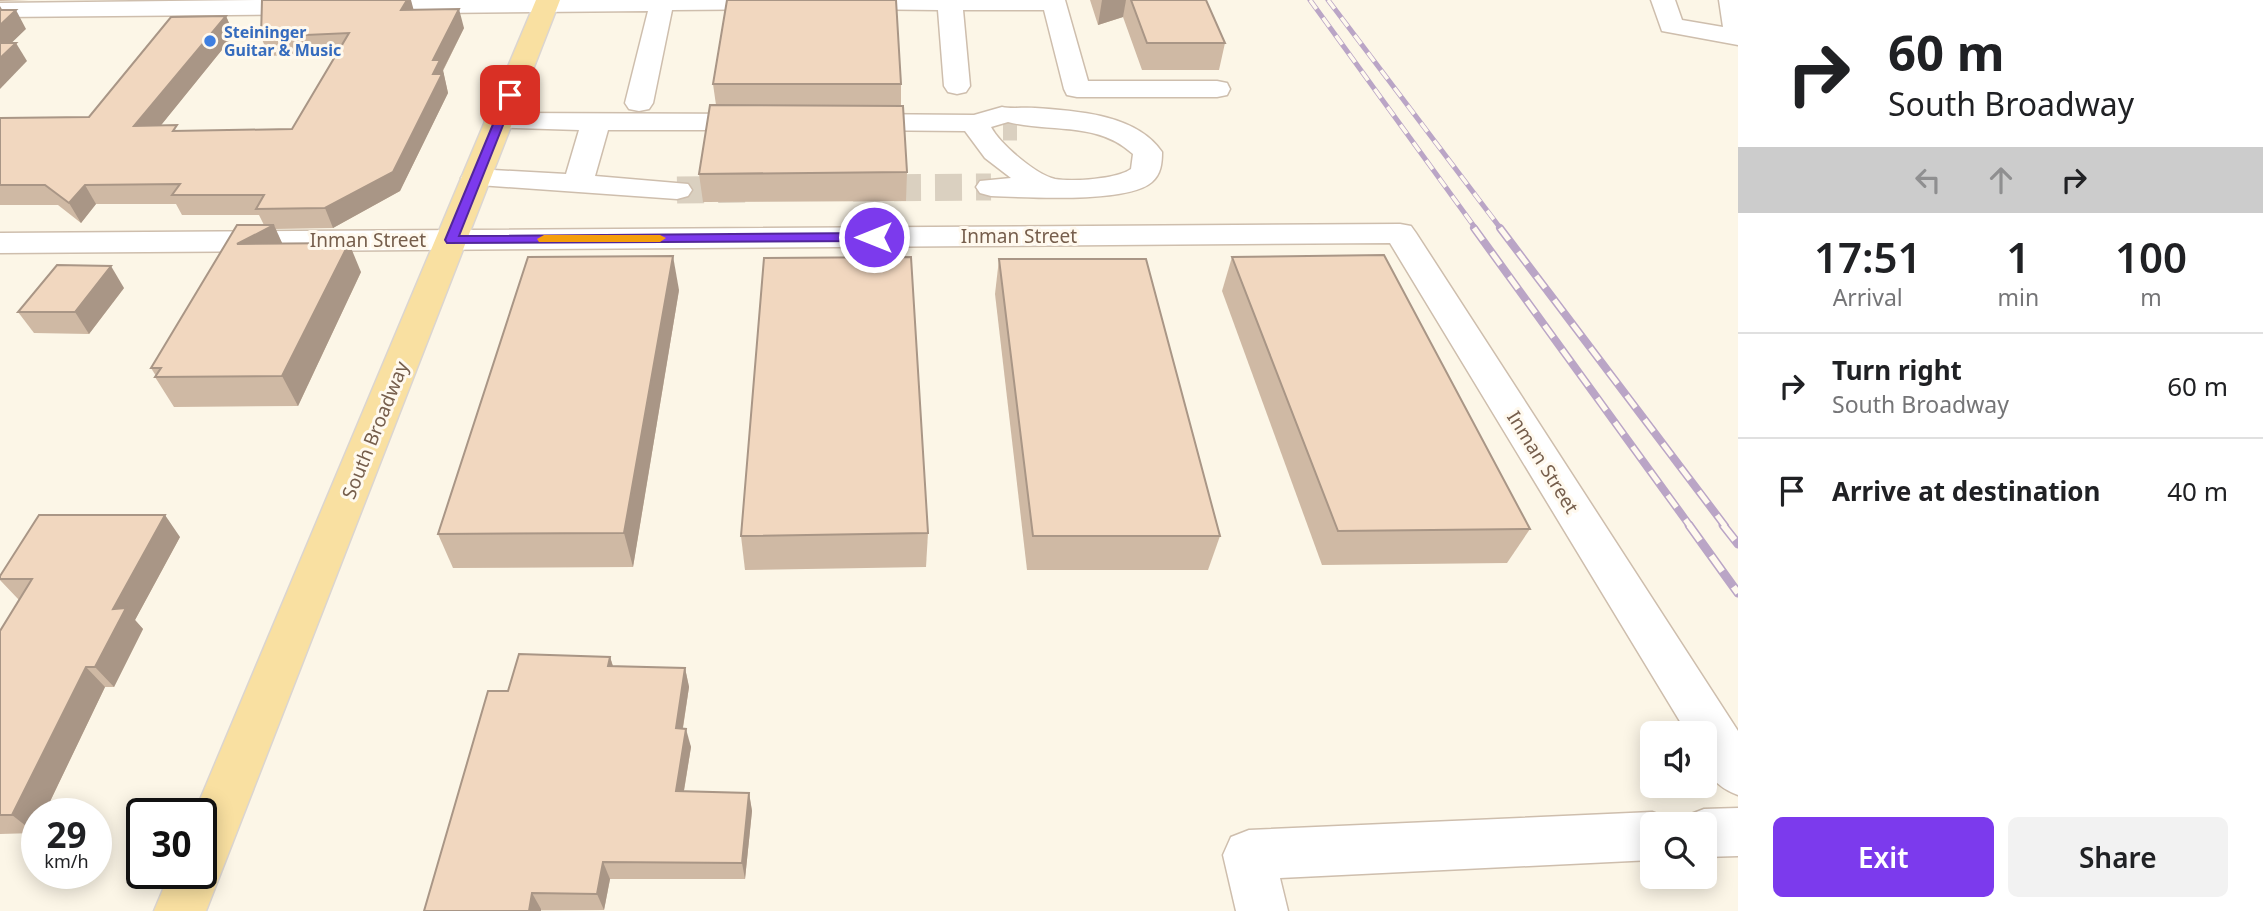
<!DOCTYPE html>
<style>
:root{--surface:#fff;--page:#f2f2f2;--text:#202124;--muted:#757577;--line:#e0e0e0;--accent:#7c3aed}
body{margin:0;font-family:"Noto Sans",sans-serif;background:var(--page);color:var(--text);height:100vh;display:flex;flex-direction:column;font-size:26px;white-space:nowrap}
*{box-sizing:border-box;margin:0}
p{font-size:23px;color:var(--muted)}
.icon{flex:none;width:38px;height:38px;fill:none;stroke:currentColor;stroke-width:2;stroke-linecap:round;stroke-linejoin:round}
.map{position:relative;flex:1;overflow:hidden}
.side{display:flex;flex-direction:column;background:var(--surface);width:525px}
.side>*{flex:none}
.hud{background:#fff;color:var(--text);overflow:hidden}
.controls{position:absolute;left:1640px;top:721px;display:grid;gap:14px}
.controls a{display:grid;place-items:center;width:77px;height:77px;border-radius:10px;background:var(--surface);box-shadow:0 4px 18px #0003;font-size:35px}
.speed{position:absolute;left:21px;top:798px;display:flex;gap:14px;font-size:35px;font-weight:700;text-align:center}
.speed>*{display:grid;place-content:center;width:91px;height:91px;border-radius:50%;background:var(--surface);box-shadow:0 4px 18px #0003;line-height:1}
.speed small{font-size:18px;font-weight:400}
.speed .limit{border:4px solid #111;border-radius:10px;background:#fff;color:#111}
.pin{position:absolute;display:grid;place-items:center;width:60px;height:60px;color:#fff;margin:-30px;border-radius:14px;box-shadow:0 4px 10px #0006}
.me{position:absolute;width:77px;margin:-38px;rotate:270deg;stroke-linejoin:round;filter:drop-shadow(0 0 5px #0008)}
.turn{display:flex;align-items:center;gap:24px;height:147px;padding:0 35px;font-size:32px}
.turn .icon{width:91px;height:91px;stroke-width:2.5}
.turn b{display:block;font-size:49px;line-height:60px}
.lanes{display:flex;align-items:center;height:66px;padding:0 35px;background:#0003;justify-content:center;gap:35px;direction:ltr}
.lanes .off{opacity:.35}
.eta{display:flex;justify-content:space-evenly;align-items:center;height:119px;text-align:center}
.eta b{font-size:42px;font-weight:600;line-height:49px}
.button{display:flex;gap:14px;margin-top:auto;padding:14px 35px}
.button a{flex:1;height:80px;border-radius:10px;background:var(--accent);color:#fff;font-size:28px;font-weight:600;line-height:80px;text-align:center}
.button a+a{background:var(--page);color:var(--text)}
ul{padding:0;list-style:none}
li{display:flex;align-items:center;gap:21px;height:105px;padding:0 35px;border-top:2px solid var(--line)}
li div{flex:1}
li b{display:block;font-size:26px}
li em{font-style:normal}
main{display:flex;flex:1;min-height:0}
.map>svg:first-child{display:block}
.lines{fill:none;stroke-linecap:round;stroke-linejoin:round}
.minor-tunnel{stroke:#dad0c0;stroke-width:27;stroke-dasharray:27 14;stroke-linecap:butt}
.minor-casing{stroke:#cebead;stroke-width:3}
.major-casing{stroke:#dbd5d0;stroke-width:3}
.minor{fill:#fff;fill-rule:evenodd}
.major{fill:#f9e0a1;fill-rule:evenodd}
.rail-far2-casing{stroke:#baa5c6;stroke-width:5}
.rail-far1-casing{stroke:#baa5c6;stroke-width:8}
.rail-casing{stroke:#baa5c6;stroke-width:9}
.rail-far2{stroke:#fff9ee;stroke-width:3.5;stroke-dasharray:11;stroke-linecap:butt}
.rail-far1{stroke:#fff9ee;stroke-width:5;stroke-dasharray:15;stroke-linecap:butt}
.rail{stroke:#fff9ee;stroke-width:6;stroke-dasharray:19;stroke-linecap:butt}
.wall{fill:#cfb9a4}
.shaded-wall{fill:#a99686}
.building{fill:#f1d7bf;stroke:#a99686;stroke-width:2}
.route{fill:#7c3aed;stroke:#51269a;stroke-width:2}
.slow{fill:#f59e0b}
.shop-dot{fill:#3f7fe0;stroke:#fff9ee;stroke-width:2.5}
.labels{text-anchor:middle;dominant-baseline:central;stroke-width:6;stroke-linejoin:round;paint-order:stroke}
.far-shop-label{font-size:16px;font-weight:bold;fill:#366cbe;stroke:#fff9ee;text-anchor:start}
.street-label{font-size:19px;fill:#765e4c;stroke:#fff9ee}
</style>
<main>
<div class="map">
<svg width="1738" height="911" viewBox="0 0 1738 911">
<rect width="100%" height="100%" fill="#fcf6e7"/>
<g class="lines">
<g class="minor-tunnel">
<polyline points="1003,127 1017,127"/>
<polyline points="853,188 991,187"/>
<polyline points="677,190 754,189"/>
</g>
<defs>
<g id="minor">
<polygon points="262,0 789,0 790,2 787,7 778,9 672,10 653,103 649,109 639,111 629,109 625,103 648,11 0,17 0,3"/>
<polygon points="835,0 1065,0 1088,81 1217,81 1227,83 1230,89 1227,95 1217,97 1077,97 1067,95 1064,89 1044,10 963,10 970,86 966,92 957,94 948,92 944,86 938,10 846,9 837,7"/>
<polygon points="1651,0 1675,0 1682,20 1723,27 1719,0 1738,0 1738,45 1662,31"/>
<path d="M1002,107C1012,109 1024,107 1035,108C1077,111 1136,114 1162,152C1162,163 1161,174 1152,182C1127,204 1025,197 991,196L980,193L976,187L980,181L1011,178L985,158L965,131L853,130L843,128L839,122L843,116L853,114L974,115ZM1008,122C1052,133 1097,121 1133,154L1131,169C1117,179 1073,182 1055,179C1036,175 1000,144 991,127Z"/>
<polygon points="499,113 758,114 768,116 772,122 768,128 758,130 608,130 595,176 688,184 692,190 688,196 677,199 465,184 461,178 465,172 476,169 566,174 579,130 489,127 485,121 489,115"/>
<path d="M1400,224L1411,226L1416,233L1738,731V795C1706,783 1704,764 1704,733H1687L1390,243L0,253V233Z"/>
<polygon points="1738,808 1738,856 1704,857 1704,824 1683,824 1686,816 1704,809"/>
<polygon points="1652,812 1670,819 1672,824 1652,824 1652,860 1280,878 1288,911 1236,911 1223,855 1231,837 1249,830"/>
</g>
<polygon id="major" points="536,0 560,0 206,911 154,911 170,873 201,873 201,814 194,814"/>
</defs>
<use href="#minor" class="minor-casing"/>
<use href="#major" class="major-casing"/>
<use href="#minor" class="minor"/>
<use href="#major" class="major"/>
<defs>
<g id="rail-far2">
<polyline points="1310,0 1476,229"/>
<polyline points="1328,0 1501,229"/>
</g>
<g id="rail-far1">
<polyline points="1474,228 1690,526"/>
<polyline points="1500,228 1725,526"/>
</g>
<g id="rail">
<polyline points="1689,525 1738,593"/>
<polyline points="1723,525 1738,544"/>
</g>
</defs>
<use href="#rail-far2" class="rail-far2-casing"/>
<use href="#rail-far1" class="rail-far1-casing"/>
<use href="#rail" class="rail-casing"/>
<use href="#rail-far2" class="rail-far2"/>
<use href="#rail-far1" class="rail-far1"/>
<use href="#rail" class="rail"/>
</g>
<g class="wall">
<polygon points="0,0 29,0 0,1"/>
<polygon points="1090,0 1206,0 1225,43 1219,70 1142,70 1123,17 1098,25"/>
<polygon points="414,10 464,28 443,71 448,93 400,191 333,228 275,229 282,243 361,272 298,406 174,407 155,377 156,376 151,368 264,225 259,215 182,215 176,204 96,204 81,223 58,205 0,205 0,118 89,117 226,16 234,35 161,125 179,131 292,129 337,53 269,56 261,37"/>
<polygon points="713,84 901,84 901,106 907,172 906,201 703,202 699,174 716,105"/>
<polygon points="1232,257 1530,529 1507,563 1322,565 1222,291"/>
<polygon points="999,259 1220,536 1208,570 1027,570 995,294"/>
<polygon points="124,288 89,334 34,333 18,312"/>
<polygon points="679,290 633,567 453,568 438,534"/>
<polygon points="928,533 926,567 745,570 741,536"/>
<polygon points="180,537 135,620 143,629 114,687 105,687 44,814 37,814 37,829 35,833 0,834 0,631 19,600 0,580 0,576"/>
<polygon points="610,657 613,666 685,668 689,687 683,728 691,747 684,791 749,793 752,811 745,879 610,879 604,910 424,911 508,691"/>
</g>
<g class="shaded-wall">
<polygon points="407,0 411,0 415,15 401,10"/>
<polygon points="1102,0 1126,0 1123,17 1098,25"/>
<polygon points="0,6 7,18 16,10 26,29 0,54"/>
<polygon points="459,9 464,28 443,70 448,93 400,191 333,228 325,208 433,74 433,60"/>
<polygon points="226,16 234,35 145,145 134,126"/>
<polygon points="16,43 27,61 0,89 0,58"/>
<polygon points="85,185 96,204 81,223 69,203"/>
<polygon points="274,225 287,254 237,244"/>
<polygon points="349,243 361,272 298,406 282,376"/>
<polygon points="673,256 679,290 633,567 624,533"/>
<polygon points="111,266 124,288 89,334 75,312"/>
<polygon points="165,515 180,537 135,620 143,629 114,687 95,667 113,609"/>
<polygon points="610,657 616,676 608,666"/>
<polygon points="86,667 105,687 44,814 37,814 37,829 35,833 12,815"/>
<polygon points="685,668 689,687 680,746 676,728"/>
<polygon points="686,729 691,747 681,808 676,791"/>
<polygon points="749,793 752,811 745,879 742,863"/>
<polygon points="603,862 610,879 604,910 597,894"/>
<polygon points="532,893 541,909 541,911 529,911"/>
</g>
<g class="building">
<polygon points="262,0 407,0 401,10 459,9 433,60 440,60 433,74 442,74 393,172 325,208 256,209 264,195 172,195 180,184 85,185 69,203 45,185 0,185 0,118 89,117 171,17 226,16 134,126 177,125 173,131 292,129 349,33 261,37"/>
<polygon points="727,0 896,0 901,84 713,84"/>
<polygon points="1131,0 1206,0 1225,43 1147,43"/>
<polygon points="0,10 16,10 0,25"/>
<polygon points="0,43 16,43 0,58"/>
<polygon points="710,105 903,106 907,172 699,174"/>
<polygon points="237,225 274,225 237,244 349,243 282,376 155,377 161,368 151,368"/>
<polygon points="1384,255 1530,529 1338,531 1232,257"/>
<polygon points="673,256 624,533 438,534 528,257"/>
<polygon points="911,257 928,533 741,536 764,258"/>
<polygon points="999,259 1146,259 1220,536 1033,536"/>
<polygon points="57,265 111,266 75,312 18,312"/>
<polygon points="39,515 165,515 113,609 126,608 95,667 86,667 12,815 0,815 0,631 32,579 0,579 0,576"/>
<polygon points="519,654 610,657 608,666 685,668 676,728 686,729 676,791 749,793 742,863 603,862 597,894 532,893 529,911 424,911 488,691 508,691"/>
</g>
<polygon class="route" points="506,93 515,95 459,236 874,233 880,237 874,241 447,243 445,240"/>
<polygon class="slow" points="544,235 660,235 666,238 660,242 539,242 537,239"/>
<circle class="shop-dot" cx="210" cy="41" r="7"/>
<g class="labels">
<g class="far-shop-label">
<text x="224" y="32">Steininger<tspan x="224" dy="18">Guitar &amp; Music</tspan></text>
</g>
<g class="street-label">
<text x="1019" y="236">Inman Street</text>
<text x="368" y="240">Inman Street</text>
<text transform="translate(375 430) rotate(-68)">South Broadway</text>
<text transform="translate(1543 462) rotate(58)">Inman Street</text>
</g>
</g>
</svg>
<div class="controls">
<a><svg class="icon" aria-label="sound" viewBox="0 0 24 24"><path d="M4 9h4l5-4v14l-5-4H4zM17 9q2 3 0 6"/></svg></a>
<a><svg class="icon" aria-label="search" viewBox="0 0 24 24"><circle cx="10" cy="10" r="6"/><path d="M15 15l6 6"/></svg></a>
</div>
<div class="speed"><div>29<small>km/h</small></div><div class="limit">30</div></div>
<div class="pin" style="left:510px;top:95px;background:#d93025"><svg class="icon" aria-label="arrive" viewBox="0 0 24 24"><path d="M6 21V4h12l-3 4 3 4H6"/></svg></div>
<svg class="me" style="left:874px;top:237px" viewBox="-20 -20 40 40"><circle r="17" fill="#7c3aed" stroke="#fff" stroke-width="3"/><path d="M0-11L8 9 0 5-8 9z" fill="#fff"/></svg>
</div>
<section class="side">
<div class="hud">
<div class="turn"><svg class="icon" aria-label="right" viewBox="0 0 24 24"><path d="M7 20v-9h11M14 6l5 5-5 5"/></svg><div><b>60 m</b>South Broadway</div></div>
<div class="lanes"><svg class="icon off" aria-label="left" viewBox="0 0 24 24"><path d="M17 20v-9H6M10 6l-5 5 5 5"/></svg><svg class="icon off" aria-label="ahead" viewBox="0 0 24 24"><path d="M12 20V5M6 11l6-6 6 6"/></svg><svg class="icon" aria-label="right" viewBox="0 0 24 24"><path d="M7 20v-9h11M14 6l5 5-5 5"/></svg></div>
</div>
<div class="eta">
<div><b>17:51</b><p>Arrival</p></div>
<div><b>1</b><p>min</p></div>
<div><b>100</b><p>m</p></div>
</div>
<ul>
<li><svg class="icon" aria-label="right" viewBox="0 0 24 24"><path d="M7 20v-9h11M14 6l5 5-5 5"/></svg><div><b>Turn right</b><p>South Broadway</p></div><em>60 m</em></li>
<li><svg class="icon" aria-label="arrive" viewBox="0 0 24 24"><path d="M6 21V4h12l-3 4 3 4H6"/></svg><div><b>Arrive at destination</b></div><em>40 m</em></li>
</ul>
<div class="button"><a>Exit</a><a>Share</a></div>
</section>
</main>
